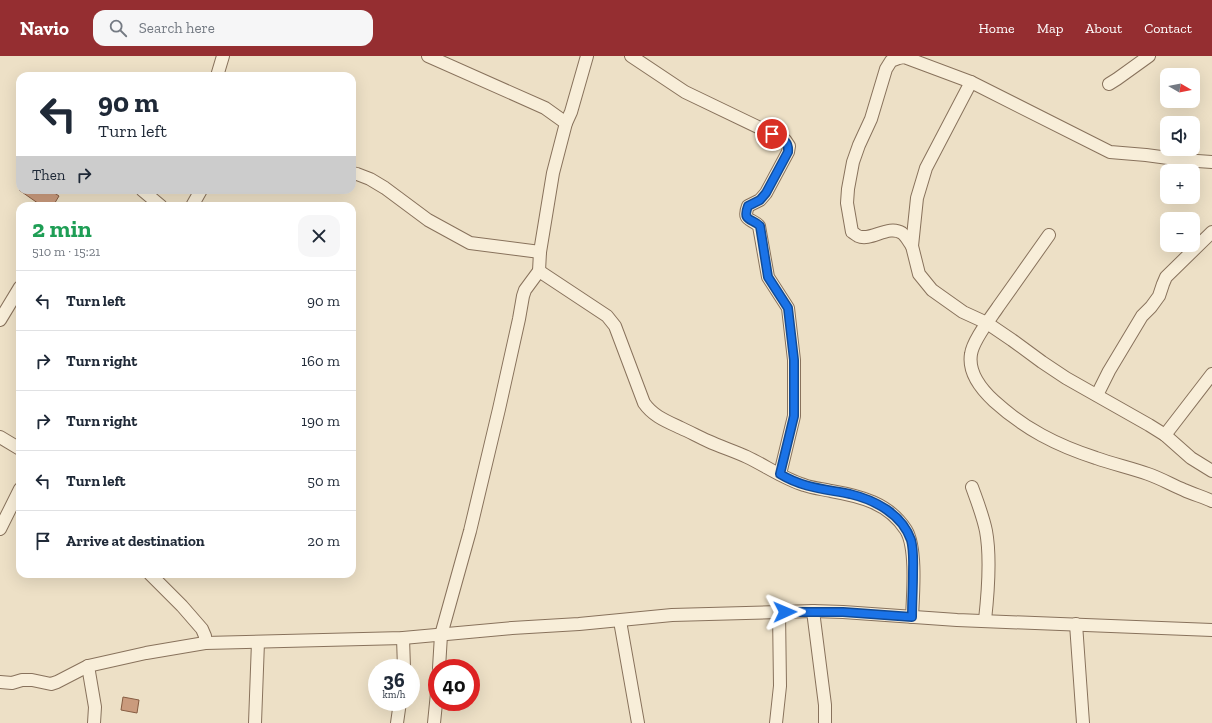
<!DOCTYPE html>
<meta charset="utf-8">
<style>
:root{--surface:#fff;--page:#f6f6f7;--text:#1f2937;--muted:#747a83;--line:#e0e1e3;--accent:#952e31}
body{margin:0;font-family:"Zilla Slab",serif;background:var(--page);color:var(--text);height:100vh;display:flex;flex-direction:column;font-size:15px;white-space:nowrap}
*{box-sizing:border-box;margin:0}
p{font-size:13px;color:var(--muted)}
.icon{flex:none;width:22px;height:22px;fill:none;stroke:currentColor;stroke-width:2;stroke-linecap:round;stroke-linejoin:round}
.map{position:relative;flex:1;overflow:hidden}
.drawer{position:absolute;left:16px;top:146px;width:340px;height:376px;display:flex;flex-direction:column;background:var(--surface);border-radius:12px;box-shadow:0 4px 16px #0002}
.drawer>*{flex:none}
.guide{position:absolute;left:16px;top:16px;width:340px;height:122px;border-radius:12px;box-shadow:0 4px 16px #0002;background:#fff;color:var(--text);overflow:hidden}
.needle{width:26px;rotate:99deg}
.controls{position:absolute;left:1160px;top:12px;display:grid;gap:8px}
.controls a{display:grid;place-items:center;width:40px;height:40px;border-radius:8px;background:var(--surface);box-shadow:0 4px 16px #0002;font-size:20px}
.speed{position:absolute;left:368px;top:603px;display:flex;gap:8px;font-size:20px;font-weight:700;text-align:center}
.speed>*{display:grid;place-content:center;width:52px;height:52px;border-radius:50%;background:var(--surface);box-shadow:0 4px 16px #0002;line-height:1}
.speed small{font-size:10px;font-weight:400}
.speed .limit{border:6px solid #d22;background:#fff;color:#111}
.pin{position:absolute;display:grid;place-items:center;width:34px;height:34px;color:#fff;margin:-17px;border:2px solid #fff;border-radius:50%;box-shadow:0 1px 4px #0007}
.me{position:absolute;width:44px;margin:-22px;rotate:89deg;stroke-linejoin:round;filter:drop-shadow(0 0 3px #0008)}
.turn{display:flex;align-items:center;gap:14px;height:84px;padding:0 16px;font-size:18px}
.turn .icon{width:52px;height:52px;stroke-width:2.5}
.turn b{display:block;font-size:28px;line-height:34px}
.then{display:flex;align-items:center;height:38px;padding:0 16px;background:#0003;gap:8px;font-size:15px}
.round{display:grid;place-items:center;flex:none;width:42px;height:42px;border-radius:12px;background:var(--page)}
.headline{display:flex;align-items:center;justify-content:space-between;height:68px;padding:0 16px}
h1{font-size:24px;font-weight:700;line-height:30px;color:#1e9e55}
ul{padding:0;list-style:none}
li{display:flex;align-items:center;gap:12px;height:60px;padding:0 16px;border-top:1px solid var(--line)}
li div{flex:1}
li b{display:block;font-size:15px}
li em{font-style:normal}
header{display:flex;align-items:center;gap:24px;box-sizing:border-box;height:56px;padding:0 20px;background:var(--accent);color:#fff}
header strong{font-size:19px}
nav{display:flex;gap:22px;margin-inline-start:auto;font-size:14px}
.search{width:280px;height:36px;background:var(--page);display:flex;align-items:center;gap:10px;box-sizing:border-box;padding:0 14px;border-radius:12px;color:var(--muted);font-size:15px}
.map>svg:first-child{display:block}
.building{fill:#ca9b7d;stroke:#865c42}
.lines{fill:none;stroke-linecap:round;stroke-linejoin:round}
.minor-casing{stroke:#88725c;stroke-width:14}
.minor{stroke:#f8eed9;stroke-width:12}
.route-casing{stroke:#114b97;stroke-width:10}
.route{stroke:#1a73e8;stroke-width:7}
</style>
<header>
<strong>Navio</strong>
<div class="search"><svg class="icon" aria-label="search" viewBox="0 0 24 24"><circle cx="10" cy="10" r="6"/><path d="M15 15l6 6"/></svg>Search here</div>
<nav><a>Home</a><a>Map</a><a>About</a><a>Contact</a></nav>
</header>
<div class="map">
<svg width="1212" height="667" viewBox="0 0 1212 667">
<rect width="100%" height="100%" fill="#ede0c6"/>
<g class="building">
<polygon points="19,134 50,134 59,140 53,150 42,150"/>
<polygon points="123,641 139,644 137,657 121,654"/>
</g>
<g class="lines">
<defs>
<g id="minor">
<polyline points="428,0 545,52 566,67"/>
<path d="M631,0L685,36L785,84L789,90L788,96L766,137L760,144L748,150C742,166 752,162 759,170L768,221L788,252L794,304V360L780,418"/>
<polyline points="217,20 223,0"/>
<polyline points="971,26 926,112 917,142 912,190 919,218 932,234 963,256 987,267 1012,284 1042,306 1066,322 1149,369 1165,379 1191,402 1212,415"/>
<polyline points="1109,28 1117,23 1149,0"/>
<polyline points="352,117 357,118 370,123 385,132 428,164 470,187 540,196"/>
<polyline points="142,134 161,150"/>
<polyline points="192,150 201,134"/>
<path d="M1049,179C1032,203 1015,227 998,251C990,263 973,284 971,298C968,316 981,333 994,345C1025,373 1056,389 1096,402C1113,408 1131,412 1148,418C1160,422 1172,429 1184,434C1193,438 1203,441 1212,445"/>
<path d="M912,190C909,186 906,180 902,177C888,168 871,186 858,180C856,179 854,177 852,176L847,147L848,133L853,106L859,89L871,63L886,13L891,5L899,2L904,1L971,26L1110,96L1146,99L1183,104L1212,106"/>
<path d="M539,215L607,260L615,270L644,347C653,360 666,365 681,372C690,376 699,381 708,385C721,391 734,395 747,401C766,410 784,423 804,429C812,432 822,433 831,435C860,440 889,447 906,474C917,492 913,539 912,561"/>
<polyline points="0,264 20,231"/>
<polyline points="1097,339 1109,315 1142,260 1151,251 1159,240 1163,228 1166,221 1212,176"/>
<polyline points="1165,379 1212,318"/>
<polyline points="0,381 20,393"/>
<path d="M972,431C977,445 983,460 986,475C991,502 988,537 985,564"/>
<polyline points="0,473 20,433"/>
<polyline points="150,518 182,550 202,573 205,580 205,587"/>
<polyline points="813,555 825,649 825,667"/>
<polyline points="620,565 638,667"/>
<polyline points="1076,568 1083,667"/>
<polyline points="403,582 404,612"/>
<polyline points="88,610 95,651 94,667"/>
<polyline points="439,612 441,579 470,475 499,353 519,263 523,240 525,234 539,215 540,196 553,117 566,67 571,56 587,0"/>
<polyline points="0,626 12,627 22,624 32,624 51,628 57,626 88,610 146,597 205,587 403,582 512,572 579,568 672,559 813,555 843,556 957,564 1212,574"/>
<polyline points="255,667 258,586"/>
<polyline points="397,667 400,646"/>
<polyline points="434,667 437,637"/>
<polyline points="776,667 780,630 779,556"/>
</g>
</defs>
<use href="#minor" class="minor-casing"/>
<use href="#minor" class="minor"/>
</g>
<g class="lines">
<defs>
<path id="route" d="M772,78C782,83 789,84 788,96L766,137L760,144L748,150C742,166 752,162 760,170L768,221L788,252L794,304V360L780,418C803,432 825,433 850,438C875,444 902,458 911,484C914,495 913,507 913,518C913,532 912,546 912,561L843,556H785"/>
</defs>
<use href="#route" class="route-casing"/>
<use href="#route" class="route"/>
</g>
</svg>
<div class="controls">
<a><svg class="needle" viewBox="-14 -14 28 28"><path d="M0-13l5 13h-10z" fill="#e53935"/><path d="M0 13l5-13h-10z" fill="#747a83"/></svg></a>
<a><svg class="icon" aria-label="sound" viewBox="0 0 24 24"><path d="M4 9h4l5-4v14l-5-4H4zM17 9q2 3 0 6"/></svg></a>
<a>+</a>
<a>−</a>
</div>
<div class="speed"><div>36<small>km/h</small></div><div class="limit">40</div></div>
<div class="pin" style="left:772px;top:78px;background:#d93025"><svg class="icon" aria-label="arrive" viewBox="0 0 24 24"><path d="M6 21V4h12l-3 4 3 4H6"/></svg></div>
<svg class="me" style="left:785px;top:556px" viewBox="-20 -20 40 40"><path d="M0-17L14 15 0 8-14 15z" fill="#1a73e8" stroke="#fff" stroke-width="4"/></svg>
<div class="guide">
<div class="turn"><svg class="icon" aria-label="left" viewBox="0 0 24 24"><path d="M17 20v-9H6M10 6l-5 5 5 5"/></svg><div><b>90 m</b>Turn left</div></div>
<div class="then">Then<svg class="icon" aria-label="right" viewBox="0 0 24 24"><path d="M7 20v-9h11M14 6l5 5-5 5"/></svg></div>
</div>
<section class="drawer">
<div class="headline"><div><h1>2 min</h1><p>510 m · 15:21</p></div><a class="round"><svg class="icon" aria-label="close" viewBox="0 0 24 24"><path d="M6 6l12 12M18 6L6 18"/></svg></a></div>
<ul>
<li><svg class="icon" aria-label="left" viewBox="0 0 24 24"><path d="M17 20v-9H6M10 6l-5 5 5 5"/></svg><div><b>Turn left</b></div><em>90 m</em></li>
<li><svg class="icon" aria-label="right" viewBox="0 0 24 24"><path d="M7 20v-9h11M14 6l5 5-5 5"/></svg><div><b>Turn right</b></div><em>160 m</em></li>
<li><svg class="icon" aria-label="right" viewBox="0 0 24 24"><path d="M7 20v-9h11M14 6l5 5-5 5"/></svg><div><b>Turn right</b></div><em>190 m</em></li>
<li><svg class="icon" aria-label="left" viewBox="0 0 24 24"><path d="M17 20v-9H6M10 6l-5 5 5 5"/></svg><div><b>Turn left</b></div><em>50 m</em></li>
<li><svg class="icon" aria-label="arrive" viewBox="0 0 24 24"><path d="M6 21V4h12l-3 4 3 4H6"/></svg><div><b>Arrive at destination</b></div><em>20 m</em></li>
</ul>
</section>
</div>
